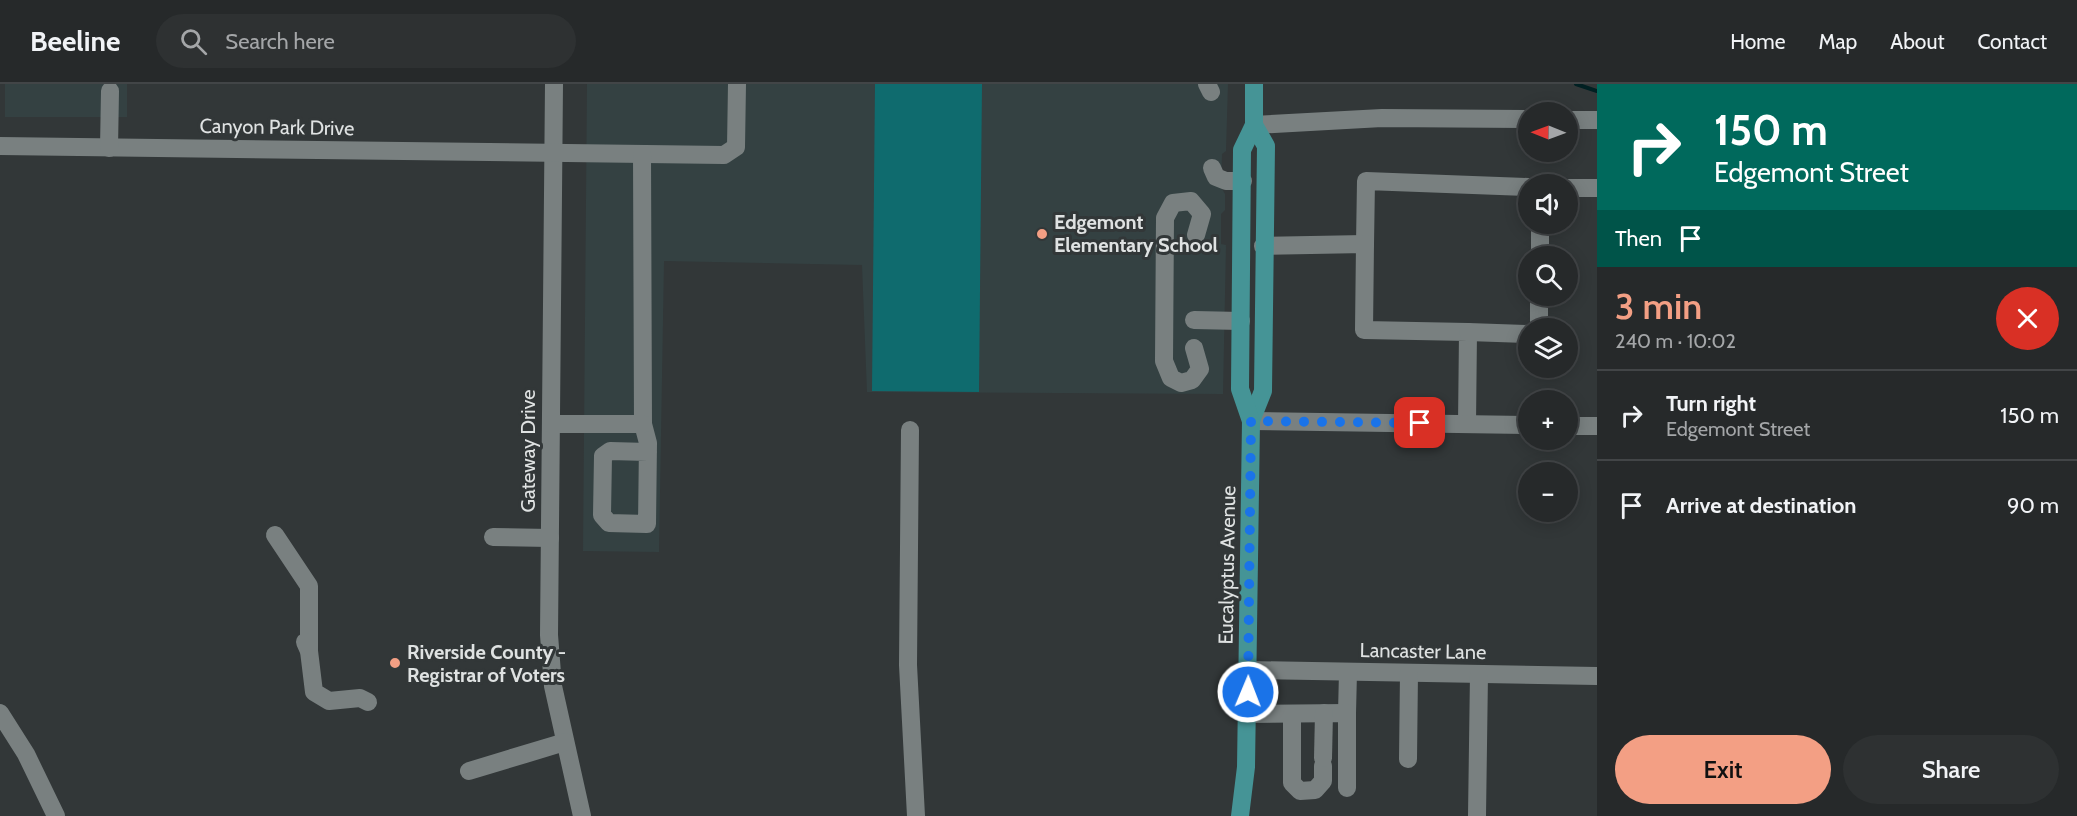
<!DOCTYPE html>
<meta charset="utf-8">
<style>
:root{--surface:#26292a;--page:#2e3132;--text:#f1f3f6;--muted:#a4a6a8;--line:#424547;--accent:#f39f84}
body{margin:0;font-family:Cabin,sans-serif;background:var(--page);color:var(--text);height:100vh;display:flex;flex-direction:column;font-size:22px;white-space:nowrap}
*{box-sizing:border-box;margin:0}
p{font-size:20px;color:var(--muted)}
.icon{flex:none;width:33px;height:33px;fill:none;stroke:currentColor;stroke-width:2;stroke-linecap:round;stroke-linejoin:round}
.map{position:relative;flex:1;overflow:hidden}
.details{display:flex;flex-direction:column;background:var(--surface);width:480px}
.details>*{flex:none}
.banner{background:#00695c;color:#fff;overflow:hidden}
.needle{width:39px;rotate:271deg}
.tools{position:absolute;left:1518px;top:18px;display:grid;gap:12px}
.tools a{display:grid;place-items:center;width:60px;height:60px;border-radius:50%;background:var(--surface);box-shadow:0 3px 15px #0003,0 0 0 2px var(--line);font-size:30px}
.pin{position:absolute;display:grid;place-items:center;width:51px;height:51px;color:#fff;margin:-26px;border-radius:12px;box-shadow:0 3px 9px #0006}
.me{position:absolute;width:66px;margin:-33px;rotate:1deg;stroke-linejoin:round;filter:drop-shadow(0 0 4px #0008)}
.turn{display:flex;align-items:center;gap:21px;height:126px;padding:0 18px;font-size:27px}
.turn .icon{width:78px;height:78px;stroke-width:2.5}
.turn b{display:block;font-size:42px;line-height:51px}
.then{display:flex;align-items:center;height:57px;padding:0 18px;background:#0003;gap:12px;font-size:22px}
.round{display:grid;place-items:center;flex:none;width:63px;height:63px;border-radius:32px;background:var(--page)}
.overview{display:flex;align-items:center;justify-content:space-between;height:102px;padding:0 18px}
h1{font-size:36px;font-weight:600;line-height:45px;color:var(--accent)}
.cta{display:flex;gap:12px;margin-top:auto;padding:12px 18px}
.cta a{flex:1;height:69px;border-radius:36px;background:var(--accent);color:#111;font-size:24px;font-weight:600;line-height:69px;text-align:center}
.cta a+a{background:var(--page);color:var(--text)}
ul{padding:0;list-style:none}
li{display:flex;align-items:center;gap:18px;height:90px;padding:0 18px;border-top:2px solid var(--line)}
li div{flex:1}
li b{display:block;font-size:22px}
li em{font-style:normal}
header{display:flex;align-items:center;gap:36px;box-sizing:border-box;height:84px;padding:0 30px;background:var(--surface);border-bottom:2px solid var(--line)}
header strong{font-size:28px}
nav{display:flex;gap:33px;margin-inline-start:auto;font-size:21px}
.search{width:420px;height:54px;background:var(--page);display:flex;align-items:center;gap:15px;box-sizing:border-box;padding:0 21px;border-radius:33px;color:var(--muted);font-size:22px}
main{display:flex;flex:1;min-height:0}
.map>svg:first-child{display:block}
.built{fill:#344142}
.grass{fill:#0f6b6e}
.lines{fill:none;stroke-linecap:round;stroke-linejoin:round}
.stream{stroke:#002022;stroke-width:4}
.minor{stroke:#798080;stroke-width:18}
.major{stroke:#459496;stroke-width:18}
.route{stroke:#1a73e8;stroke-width:10;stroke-dasharray:0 18}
.poi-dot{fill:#f39f84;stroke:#323738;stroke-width:2}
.labels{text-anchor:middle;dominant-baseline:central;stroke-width:6;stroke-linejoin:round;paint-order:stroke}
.street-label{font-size:20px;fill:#dfe2e2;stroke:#323738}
.poi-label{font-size:20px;font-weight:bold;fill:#dfe2e2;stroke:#323738;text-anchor:start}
</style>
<header>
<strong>Beeline</strong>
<div class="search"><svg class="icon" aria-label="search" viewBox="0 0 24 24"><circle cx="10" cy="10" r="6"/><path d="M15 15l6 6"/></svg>Search here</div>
<nav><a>Home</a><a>Map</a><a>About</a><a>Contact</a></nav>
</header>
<main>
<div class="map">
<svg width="1597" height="732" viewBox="0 0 1597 732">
<rect width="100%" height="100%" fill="#323738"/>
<g class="built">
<rect x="5" y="0" width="122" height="33"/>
<polygon points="587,0 1228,0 1226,67 1222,70 1221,103 1225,110 1225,126 1221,130 1221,160 1226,161 1223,310 867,308 862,181 664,177 659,468 583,467"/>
</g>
<polygon class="grass" points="875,0 982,0 979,308 872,307"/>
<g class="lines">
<polyline class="stream" points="1576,0 1597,7"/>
<g class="minor">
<polyline points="554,0 549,551 553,602 582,732"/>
<polyline points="1207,0 1211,8"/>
<polyline points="1568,36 1597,36"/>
<polyline points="1254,41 1382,34 1528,35"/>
<polyline points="0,62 724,71 736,63 737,0"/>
<polyline points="109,64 110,7"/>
<polyline points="642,70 643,340 648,359 647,440 609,439 602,431 603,372 610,367 648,368"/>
<polyline points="1212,84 1216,93 1226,97 1243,97"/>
<polyline points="1568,104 1597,104"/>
<polyline points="1365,160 1366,97 1528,103"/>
<polyline points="1263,162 1365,160 1364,246 1468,248 1467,340"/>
<polyline points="1540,172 1540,140"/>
<polyline points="1194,236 1241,237"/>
<polyline points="1539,244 1539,212"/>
<polyline points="1468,248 1528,250"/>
<polyline points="1194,264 1200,285 1192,296 1181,299 1171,294 1164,277 1165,134 1173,119 1191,117 1202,130 1196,151"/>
<polyline points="1251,337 1528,341"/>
<polyline points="551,340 643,340"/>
<polyline points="1568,342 1597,342"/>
<polyline points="910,346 908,581 916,732"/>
<polyline points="275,451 309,502 309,567"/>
<polyline points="493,453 550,454"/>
<polyline points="305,558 309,567 314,608 329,617 360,614 368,618"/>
<polyline points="1249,586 1597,592"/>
<polyline points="0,629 26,670 56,732"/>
<polyline points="1347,629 1348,588"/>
<polyline points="1248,630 1347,629 1347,704"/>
<polyline points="1292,630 1292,699 1300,707 1315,706 1323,697 1323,682"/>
<polyline points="1323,674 1324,629"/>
<polyline points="1408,675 1409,589"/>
<polyline points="469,687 565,658"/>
<polyline points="1477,732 1479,590"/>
</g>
<g class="major">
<polyline points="1251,337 1263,307 1266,62 1254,41"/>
<polyline points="1240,732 1246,683 1251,337 1240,305 1242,66 1254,41 1254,0"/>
</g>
</g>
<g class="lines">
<polyline class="route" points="1248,608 1251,337 1420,339"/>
</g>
<g class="poi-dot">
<circle cx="1042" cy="150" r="6"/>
<circle cx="395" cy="579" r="6"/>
</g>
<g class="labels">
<g class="street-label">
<text transform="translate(277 43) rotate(1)">Canyon Park Drive</text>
<text transform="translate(528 367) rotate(-90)">Gateway Drive</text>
<text transform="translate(1227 481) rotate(-89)">Eucalyptus Avenue</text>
<text transform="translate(1423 567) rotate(1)">Lancaster Lane</text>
</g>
<g class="poi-label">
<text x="1054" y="138">Edgemont<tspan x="1054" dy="23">Elementary School</tspan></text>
<text x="407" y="568">Riverside County -<tspan x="407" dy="23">Registrar of Voters</tspan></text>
</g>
</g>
</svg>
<div class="tools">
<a><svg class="needle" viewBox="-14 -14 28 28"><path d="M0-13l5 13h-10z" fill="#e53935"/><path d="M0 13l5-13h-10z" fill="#a4a6a8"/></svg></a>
<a><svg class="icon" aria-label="sound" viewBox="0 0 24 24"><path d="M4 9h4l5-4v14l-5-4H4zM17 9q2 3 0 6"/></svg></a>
<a><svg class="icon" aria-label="search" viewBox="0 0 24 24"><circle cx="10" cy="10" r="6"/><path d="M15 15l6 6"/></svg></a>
<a><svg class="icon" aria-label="layers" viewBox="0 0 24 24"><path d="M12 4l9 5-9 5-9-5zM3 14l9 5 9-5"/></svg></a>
<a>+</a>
<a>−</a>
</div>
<div class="pin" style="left:1420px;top:339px;background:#d93025"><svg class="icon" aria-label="arrive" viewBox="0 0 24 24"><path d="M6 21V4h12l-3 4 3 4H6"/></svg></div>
<svg class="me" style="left:1248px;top:608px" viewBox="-20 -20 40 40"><circle r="17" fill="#1a73e8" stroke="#fff" stroke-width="3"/><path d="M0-11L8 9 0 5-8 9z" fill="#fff"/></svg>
</div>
<section class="details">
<div class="banner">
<div class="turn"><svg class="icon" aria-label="right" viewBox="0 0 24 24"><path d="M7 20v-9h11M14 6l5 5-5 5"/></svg><div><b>150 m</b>Edgemont Street</div></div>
<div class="then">Then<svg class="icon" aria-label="arrive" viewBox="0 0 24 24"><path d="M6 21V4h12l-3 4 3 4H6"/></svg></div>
</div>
<div class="overview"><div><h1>3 min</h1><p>240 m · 10:02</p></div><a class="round" style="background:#d93025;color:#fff"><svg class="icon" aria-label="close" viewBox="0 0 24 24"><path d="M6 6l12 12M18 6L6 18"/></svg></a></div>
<ul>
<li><svg class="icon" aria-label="right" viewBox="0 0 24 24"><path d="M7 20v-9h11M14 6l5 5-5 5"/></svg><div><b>Turn right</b><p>Edgemont Street</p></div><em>150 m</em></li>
<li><svg class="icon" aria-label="arrive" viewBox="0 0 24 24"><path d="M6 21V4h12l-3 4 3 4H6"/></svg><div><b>Arrive at destination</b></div><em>90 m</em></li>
</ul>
<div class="cta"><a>Exit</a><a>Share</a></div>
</section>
</main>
